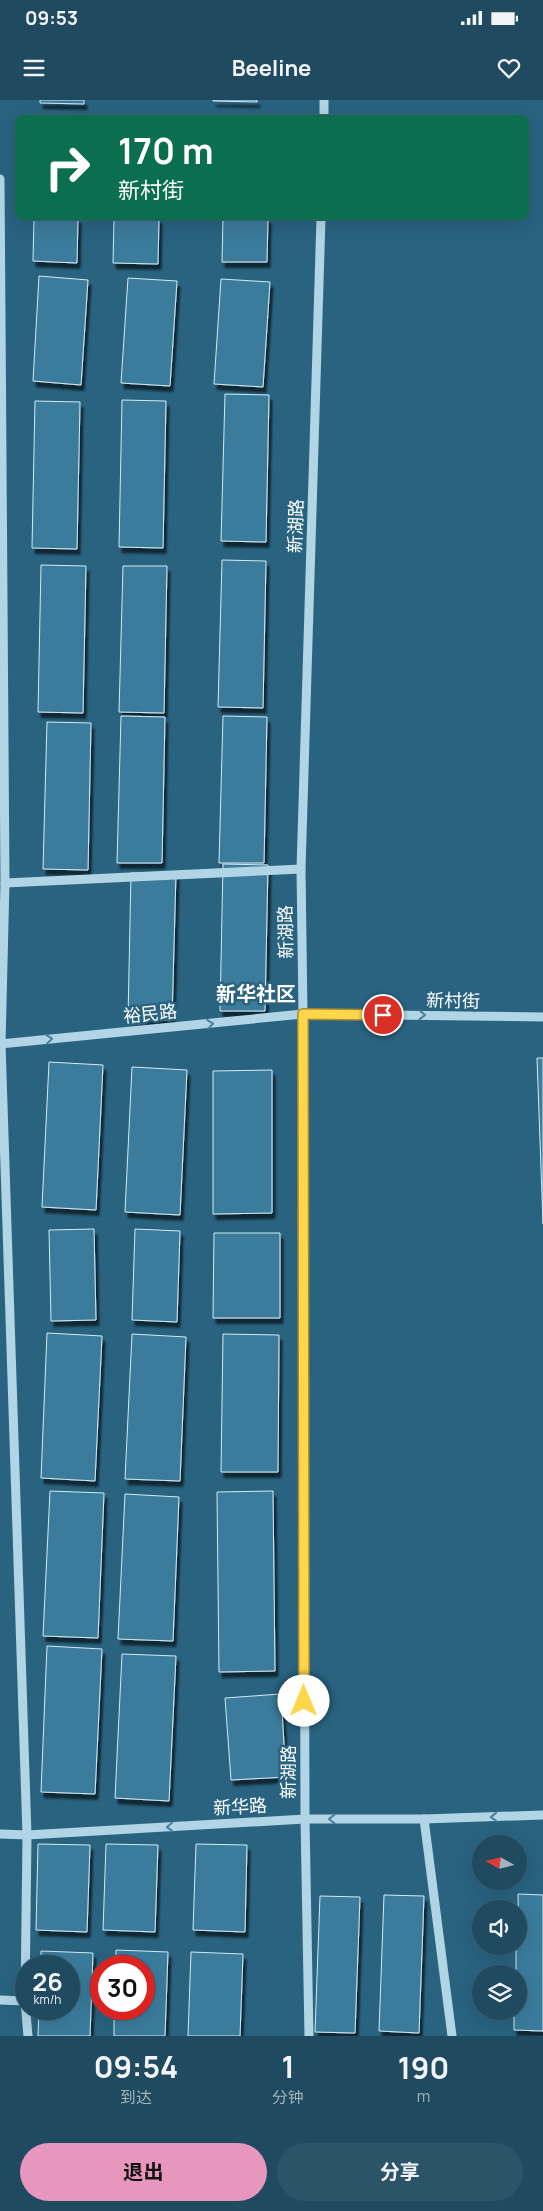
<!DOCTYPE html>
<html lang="zh">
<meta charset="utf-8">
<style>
:root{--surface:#1f4a60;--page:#2c5469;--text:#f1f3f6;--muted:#a1b3bd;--line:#3c6275;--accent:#e797bd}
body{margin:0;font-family:Manrope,"Noto Sans SC",sans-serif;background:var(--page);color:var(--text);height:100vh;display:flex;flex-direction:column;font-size:19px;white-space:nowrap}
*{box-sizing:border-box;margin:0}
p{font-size:16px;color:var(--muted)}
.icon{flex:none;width:28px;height:28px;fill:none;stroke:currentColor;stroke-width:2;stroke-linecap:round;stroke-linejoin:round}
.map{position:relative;height:1936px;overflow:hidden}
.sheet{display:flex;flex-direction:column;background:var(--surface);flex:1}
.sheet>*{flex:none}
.banner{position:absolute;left:15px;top:15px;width:514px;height:105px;border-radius:8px;box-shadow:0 5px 20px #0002,0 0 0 1px var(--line);background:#0b6e4f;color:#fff;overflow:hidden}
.needle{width:32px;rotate:278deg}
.tools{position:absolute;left:472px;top:1735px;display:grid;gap:10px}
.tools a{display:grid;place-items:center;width:55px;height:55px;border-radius:50%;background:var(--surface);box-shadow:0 5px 20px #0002,0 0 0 1px var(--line);font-size:25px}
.speed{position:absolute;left:15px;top:1855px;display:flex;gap:10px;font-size:25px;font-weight:700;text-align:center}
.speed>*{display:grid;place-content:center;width:65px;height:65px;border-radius:50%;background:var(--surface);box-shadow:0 5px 20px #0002,0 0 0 1px var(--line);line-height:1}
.speed small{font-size:12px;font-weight:400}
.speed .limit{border:8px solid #d22;background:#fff;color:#111}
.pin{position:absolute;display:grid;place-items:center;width:42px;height:42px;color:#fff;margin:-21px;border:2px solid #fff;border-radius:50%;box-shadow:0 1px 5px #0007}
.me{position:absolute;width:55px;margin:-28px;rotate:0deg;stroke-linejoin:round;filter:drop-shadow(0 0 4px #0008)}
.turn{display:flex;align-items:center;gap:18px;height:105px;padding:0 20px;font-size:22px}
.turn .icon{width:65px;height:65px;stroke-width:2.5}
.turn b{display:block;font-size:35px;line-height:42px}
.eta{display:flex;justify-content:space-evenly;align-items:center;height:85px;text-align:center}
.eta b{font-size:30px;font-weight:700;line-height:35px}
.cta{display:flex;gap:10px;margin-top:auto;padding:10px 20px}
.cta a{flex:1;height:58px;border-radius:30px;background:var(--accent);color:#111;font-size:20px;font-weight:700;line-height:58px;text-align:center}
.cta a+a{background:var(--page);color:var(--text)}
.status{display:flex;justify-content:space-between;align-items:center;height:35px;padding:0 25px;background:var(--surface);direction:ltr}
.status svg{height:14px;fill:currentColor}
header{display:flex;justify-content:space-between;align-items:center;height:65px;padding:0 20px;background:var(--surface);font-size:22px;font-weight:700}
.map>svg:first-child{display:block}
.building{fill:#3a7c9c;stroke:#d4eaf4;filter:url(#shadow)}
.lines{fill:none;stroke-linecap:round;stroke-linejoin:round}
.minor{stroke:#b1d5e5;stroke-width:9}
.oneway{stroke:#4b8099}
.route-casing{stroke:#a68a30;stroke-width:12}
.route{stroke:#ffd54a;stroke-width:9}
.labels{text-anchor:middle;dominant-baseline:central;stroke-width:5;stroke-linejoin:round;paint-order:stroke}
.street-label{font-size:18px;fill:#fff;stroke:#296380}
.quarter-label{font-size:20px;font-weight:bold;fill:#fff;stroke:#296380}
</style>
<div class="status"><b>09:53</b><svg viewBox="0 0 49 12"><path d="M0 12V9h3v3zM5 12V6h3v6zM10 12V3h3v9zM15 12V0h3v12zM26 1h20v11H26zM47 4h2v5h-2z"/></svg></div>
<header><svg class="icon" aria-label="menu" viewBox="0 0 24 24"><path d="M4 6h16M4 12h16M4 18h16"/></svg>Beeline<svg class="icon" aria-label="heart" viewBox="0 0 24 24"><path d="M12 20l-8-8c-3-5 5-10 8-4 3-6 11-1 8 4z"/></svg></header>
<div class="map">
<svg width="543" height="1936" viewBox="0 0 543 1936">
<defs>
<filter id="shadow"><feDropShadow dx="3" dy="5.5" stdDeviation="1" flood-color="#0009"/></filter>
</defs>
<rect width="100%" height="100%" fill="#296380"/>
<g class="building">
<polygon points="40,0 84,0 84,4 40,3"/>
<polygon points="213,0 257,0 257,2 213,1"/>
<polygon points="36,15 81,16 81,18 36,18"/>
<polygon points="225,15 270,16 270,18 225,18"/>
<polygon points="34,118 78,118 77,163 33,161"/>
<polygon points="114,118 159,118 158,164 113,163"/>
<polygon points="223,118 268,118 267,162 222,162"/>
<polygon points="39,176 88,180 81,285 33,281"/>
<polygon points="128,178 177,181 170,286 121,283"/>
<polygon points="221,179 270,182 263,287 214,284"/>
<polygon points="225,294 269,295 266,442 221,441"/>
<polygon points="122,300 166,301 163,448 119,447"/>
<polygon points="35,301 80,302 77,449 32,448"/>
<polygon points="222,460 266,461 263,608 218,607"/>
<polygon points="41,465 86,466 83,613 38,612"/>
<polygon points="123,466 167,466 164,613 119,612"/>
<polygon points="121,616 165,617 162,763 117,763"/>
<polygon points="223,616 267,617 264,763 219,763"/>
<polygon points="47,622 91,623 88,770 43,769"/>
<polygon points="223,764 268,765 265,911 220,911"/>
<polygon points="131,773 176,773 172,920 128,919"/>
<polygon points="537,958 543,958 543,1124"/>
<polygon points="49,962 103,965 96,1110 42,1107"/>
<polygon points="132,967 187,970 180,1115 125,1112"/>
<polygon points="272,970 272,1113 213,1114 213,971"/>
<polygon points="94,1129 96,1220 51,1221 49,1130"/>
<polygon points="135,1129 180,1131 177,1222 132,1220"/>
<polygon points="214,1133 280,1133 280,1218 213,1218"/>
<polygon points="47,1233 102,1236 95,1381 41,1378"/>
<polygon points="132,1234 186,1237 180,1381 125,1379"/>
<polygon points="223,1234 279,1235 278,1372 221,1372"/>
<polygon points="50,1391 104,1393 98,1538 43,1536"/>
<polygon points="273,1391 275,1571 219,1572 217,1392"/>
<polygon points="125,1394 179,1397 173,1541 118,1539"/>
<polygon points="47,1546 102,1549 95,1694 41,1692"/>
<polygon points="122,1554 176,1556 169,1701 115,1698"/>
<polygon points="281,1594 286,1677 231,1680 225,1598"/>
<polygon points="38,1744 90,1745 87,1832 36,1830"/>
<polygon points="106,1744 158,1745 155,1832 103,1830"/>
<polygon points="196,1744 247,1745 245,1832 193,1830"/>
<polygon points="518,1794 543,1795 543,1931 514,1930 514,1911 519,1911 519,1874 516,1874 516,1846 519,1846"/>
<polygon points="384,1795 424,1796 419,1933 379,1931"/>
<polygon points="320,1796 360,1797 355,1933 315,1932"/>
<polygon points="116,1850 168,1852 165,1936 114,1936 114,1909 144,1909 144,1866 116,1866"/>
<polygon points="41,1851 93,1853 90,1936 38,1936 39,1909 69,1909 69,1866 41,1866"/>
<polygon points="191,1852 243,1854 240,1936 188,1936"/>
</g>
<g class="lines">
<g class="minor">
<polyline points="324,18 324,0"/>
<polyline points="0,79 5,783 1,944 27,1735 25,1901 28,1936"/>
<polyline points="5,783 301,769"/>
<polyline points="0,944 303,914 543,917"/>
<polyline points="424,1719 452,1936"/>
<polyline points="0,1734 27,1735 305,1719 424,1719 543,1715"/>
<polyline points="0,1900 25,1901"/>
<polyline points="309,1936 305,1719 303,914 301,769 321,118"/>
</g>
</g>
<defs><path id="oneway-chevron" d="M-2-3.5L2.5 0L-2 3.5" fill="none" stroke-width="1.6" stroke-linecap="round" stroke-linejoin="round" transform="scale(1.25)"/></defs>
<g class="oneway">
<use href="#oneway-chevron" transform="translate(422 915) rotate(1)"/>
<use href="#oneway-chevron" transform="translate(210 924) rotate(-6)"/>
<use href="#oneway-chevron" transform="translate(49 939) rotate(-6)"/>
<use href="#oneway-chevron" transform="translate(494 1717) rotate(178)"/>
<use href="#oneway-chevron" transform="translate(332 1719) rotate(180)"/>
<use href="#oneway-chevron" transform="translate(170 1727) rotate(177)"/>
</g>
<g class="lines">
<defs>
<polyline id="route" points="304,1601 303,914 383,915"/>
</defs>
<use href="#route" class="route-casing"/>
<use href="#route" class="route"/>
</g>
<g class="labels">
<g class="street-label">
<text transform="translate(295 426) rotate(-88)">新湖路</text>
<text transform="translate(285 832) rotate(-91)">新湖路</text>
<text transform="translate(453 900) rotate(1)">新村街</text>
<text transform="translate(150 913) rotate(-6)">裕民路</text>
<text transform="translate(288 1672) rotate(-90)">新湖路</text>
<text transform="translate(240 1706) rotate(-3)">新华路</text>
</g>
<g class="quarter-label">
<text x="256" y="893">新华社区</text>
</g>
</g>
</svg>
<div class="tools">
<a><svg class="needle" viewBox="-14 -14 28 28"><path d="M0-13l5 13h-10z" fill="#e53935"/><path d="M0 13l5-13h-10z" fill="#a1b3bd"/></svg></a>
<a><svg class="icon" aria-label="sound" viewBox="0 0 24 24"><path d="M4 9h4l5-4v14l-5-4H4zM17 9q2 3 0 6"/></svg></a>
<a><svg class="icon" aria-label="layers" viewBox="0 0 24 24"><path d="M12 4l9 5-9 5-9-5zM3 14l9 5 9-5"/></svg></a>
</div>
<div class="speed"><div>26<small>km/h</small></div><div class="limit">30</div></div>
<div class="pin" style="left:383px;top:915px;background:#d93025"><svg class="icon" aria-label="arrive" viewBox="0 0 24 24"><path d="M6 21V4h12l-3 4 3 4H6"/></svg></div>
<svg class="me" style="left:304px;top:1601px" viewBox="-20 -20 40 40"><circle r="19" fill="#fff"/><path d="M0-13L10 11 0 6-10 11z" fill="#ffd54a"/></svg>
<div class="banner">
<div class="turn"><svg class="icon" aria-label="right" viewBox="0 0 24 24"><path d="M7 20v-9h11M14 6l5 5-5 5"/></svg><div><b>170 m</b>新村街</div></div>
</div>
</div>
<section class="sheet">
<div class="eta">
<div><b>09:54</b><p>到达</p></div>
<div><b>1</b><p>分钟</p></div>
<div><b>190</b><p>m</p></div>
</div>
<div class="cta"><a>退出</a><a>分享</a></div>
</section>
